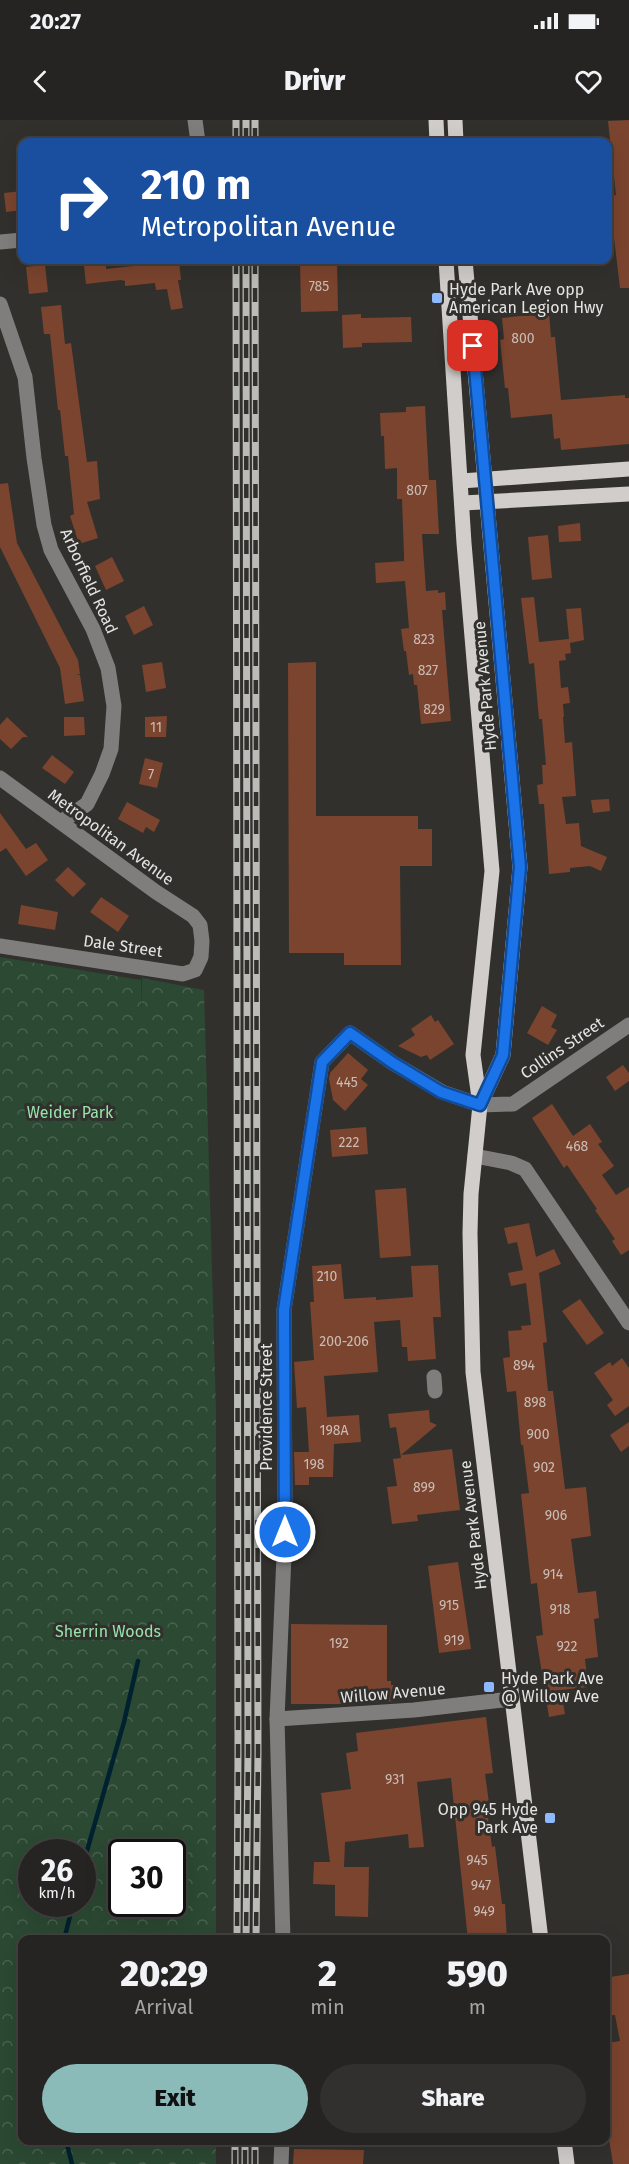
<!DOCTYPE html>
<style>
:root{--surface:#252422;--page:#31302f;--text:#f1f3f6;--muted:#a3a4a5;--line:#424140;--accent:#8bbbb9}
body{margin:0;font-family:"Fira Sans",sans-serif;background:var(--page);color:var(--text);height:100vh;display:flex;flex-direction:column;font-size:22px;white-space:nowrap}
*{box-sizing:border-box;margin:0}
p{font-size:20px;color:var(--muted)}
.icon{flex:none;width:33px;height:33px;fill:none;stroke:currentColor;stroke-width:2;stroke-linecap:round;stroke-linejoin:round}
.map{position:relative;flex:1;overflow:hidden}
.panel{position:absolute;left:18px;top:1815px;width:592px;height:210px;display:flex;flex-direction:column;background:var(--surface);border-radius:12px;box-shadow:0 6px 24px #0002,0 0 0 2px var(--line)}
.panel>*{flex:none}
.hud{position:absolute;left:18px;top:18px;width:594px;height:126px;border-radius:12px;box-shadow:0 6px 24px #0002,0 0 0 2px var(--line);background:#1a4fa0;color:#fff;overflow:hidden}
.speed{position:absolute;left:18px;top:1719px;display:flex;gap:12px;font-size:30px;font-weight:700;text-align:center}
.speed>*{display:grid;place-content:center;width:78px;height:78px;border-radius:50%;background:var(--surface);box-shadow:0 6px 24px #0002,0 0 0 2px var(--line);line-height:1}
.speed small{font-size:15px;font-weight:400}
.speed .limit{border:3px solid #111;border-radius:9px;background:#fff;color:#111}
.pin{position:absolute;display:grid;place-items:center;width:51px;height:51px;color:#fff;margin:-26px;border-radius:12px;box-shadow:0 3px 9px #0006}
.me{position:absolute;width:66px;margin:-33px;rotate:0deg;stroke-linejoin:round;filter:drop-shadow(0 0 4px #0008)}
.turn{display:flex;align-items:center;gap:21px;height:126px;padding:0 24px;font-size:27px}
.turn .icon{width:78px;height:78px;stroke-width:2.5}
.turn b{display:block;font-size:42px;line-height:51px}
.eta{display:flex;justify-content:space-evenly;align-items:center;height:102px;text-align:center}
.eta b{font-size:36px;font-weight:800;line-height:42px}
.cta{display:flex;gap:12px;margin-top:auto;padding:12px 24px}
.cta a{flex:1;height:69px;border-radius:36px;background:var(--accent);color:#111;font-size:24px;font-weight:800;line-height:69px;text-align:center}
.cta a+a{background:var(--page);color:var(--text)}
.status{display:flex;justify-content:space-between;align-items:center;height:42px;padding:0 30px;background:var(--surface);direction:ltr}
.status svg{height:16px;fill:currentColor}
header{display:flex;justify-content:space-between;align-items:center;height:78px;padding:0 24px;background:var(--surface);font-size:27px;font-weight:800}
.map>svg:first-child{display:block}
.park{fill:url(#park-crowns);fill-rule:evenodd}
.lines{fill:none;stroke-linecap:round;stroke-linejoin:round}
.stream{stroke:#002130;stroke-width:4.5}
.building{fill:#7b442e}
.minor{stroke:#807e7d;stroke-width:15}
.major{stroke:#d0cdca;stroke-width:15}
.rail-casing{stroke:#bbbbb8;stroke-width:7}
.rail{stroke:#31302d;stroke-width:4.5;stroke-dasharray:14;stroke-linecap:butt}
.route-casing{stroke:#114b97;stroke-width:15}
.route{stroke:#1a73e8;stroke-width:10}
.poi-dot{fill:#8eb9fd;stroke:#31302d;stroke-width:2}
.labels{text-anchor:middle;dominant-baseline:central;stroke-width:6;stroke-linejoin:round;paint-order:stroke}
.number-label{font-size:14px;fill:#cabcb5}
.poi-label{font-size:16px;fill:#e4e4e2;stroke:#31302d;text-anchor:start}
.street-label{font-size:16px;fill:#e4e4e2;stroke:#31302d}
.park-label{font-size:16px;fill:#95e4aa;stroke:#31302d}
</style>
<div class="status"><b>20:27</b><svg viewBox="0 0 49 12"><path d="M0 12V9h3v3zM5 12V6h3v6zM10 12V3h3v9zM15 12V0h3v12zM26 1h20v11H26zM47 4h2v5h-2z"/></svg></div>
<header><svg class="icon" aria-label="back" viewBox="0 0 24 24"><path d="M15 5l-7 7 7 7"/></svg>Drivr<svg class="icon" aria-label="heart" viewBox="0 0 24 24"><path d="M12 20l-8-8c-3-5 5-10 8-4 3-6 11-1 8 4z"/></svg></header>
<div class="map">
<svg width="629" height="2044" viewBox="0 0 629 2044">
<defs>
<pattern id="park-crowns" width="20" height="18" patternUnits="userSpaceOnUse" patternTransform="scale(1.5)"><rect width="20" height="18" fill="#2b4933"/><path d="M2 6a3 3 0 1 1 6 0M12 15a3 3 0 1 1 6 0" fill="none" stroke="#4a6350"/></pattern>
</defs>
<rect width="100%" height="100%" fill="#31302d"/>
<path class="park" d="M0,837L141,860V894L142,858L204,870L216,1290V1819L22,1820V2020L216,2021V2044H0ZM32,1732H82V1784H32ZM122,1732H172V1784H122Z"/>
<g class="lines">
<g class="stream">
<polyline points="82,1748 124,1602 138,1541"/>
<polyline points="64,1820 73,1784"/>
<polyline points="66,2020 72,2044"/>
</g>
</g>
<g class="building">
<polygon points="629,0 629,168 620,168 609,76 616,75 608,1"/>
<polygon points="22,71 22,90 6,92 4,73"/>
<polygon points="300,140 337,140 338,191 301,192"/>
<polygon points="179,141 181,160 178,160 183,188 171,190 167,169 156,170 155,163 125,166 125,161 121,160 86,164 84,146 106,144 106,149"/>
<polygon points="45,145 48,172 29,174 26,147"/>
<polygon points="61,185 65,224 71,223 87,342 97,341 100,379 87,382 98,418 79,424 70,396 74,394 68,336 65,336 60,290 58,290 50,214 44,214 41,187"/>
<polygon points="549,193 551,217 555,217 561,280 625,275 625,278 629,278 629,324 561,330 560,318 554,319 552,294 511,298 508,268 505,268 503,249 500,220 504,219 502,198"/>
<polygon points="361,194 361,198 411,197 412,222 362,223 362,227 343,228 342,195"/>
<polygon points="425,286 429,360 436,360 439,414 422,414 426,471 438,470 438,473 445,472 446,490 442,490 451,601 421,604 417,565 414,565 413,554 409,555 406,531 404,531 401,509 409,508 405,461 376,463 375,443 404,441 404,436 402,379 397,379 397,348 385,349 384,316 381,316 380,293 406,292 406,287"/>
<polygon points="8,363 17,423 78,540 80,554 76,555 80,555 84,581 65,584 60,548 0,427 0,364"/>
<polygon points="580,403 581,421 559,422 558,406"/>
<polygon points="548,415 552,458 532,460 528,417"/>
<polygon points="112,437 124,461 106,470 95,446"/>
<polygon points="534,477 539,522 569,519 566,489 581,488 584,520 570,523 571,533 565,534 566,540 559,541 561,568 568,567 570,583 563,584 564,597 563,597 565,623 572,622 576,676 562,677 566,704 579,703 581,726 607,737 601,751 590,746 570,748 570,752 549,754 544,684 539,684 537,665 543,664 542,645 546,645 542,599 539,599 534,543 529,544 521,478"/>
<polygon points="144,486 153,505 134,515 125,496"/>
<polygon points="162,542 166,568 146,572 142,545"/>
<polygon points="316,542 316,696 418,696 418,709 432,709 432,746 400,746 401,845 344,845 344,833 289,833 288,543"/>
<polygon points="167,596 166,617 145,617 145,597"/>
<polygon points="7,597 28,617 23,617 11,629 0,619 0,605"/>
<polygon points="64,597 84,597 85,615 64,616"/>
<polygon points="52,635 74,652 65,664 42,648"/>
<polygon points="145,638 163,643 157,668 139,664"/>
<polygon points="609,679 610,691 593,693 591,680"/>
<polygon points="127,682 160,700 154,712 146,707 143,713 118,699"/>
<polygon points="0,693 26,729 36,723 48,740 26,756 6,728 0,732"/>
<polygon points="68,747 86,764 73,777 55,760"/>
<polygon points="101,777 129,796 118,812 90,792"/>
<polygon points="21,785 58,792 55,810 18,804"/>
<polygon points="542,886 557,895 551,907 557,910 548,925 527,913"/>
<polygon points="431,895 435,902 438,900 454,924 430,940 427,935 421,937 398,926 415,915 411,909"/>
<polygon points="348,933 368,950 361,959 368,965 345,991 333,980 329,959 330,953"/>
<polygon points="623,945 629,953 629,961 615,971 606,957"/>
<polygon points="552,984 573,1016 590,1004 602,1022 598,1024 614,1046 602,1055 616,1075 629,1067 629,1130 621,1135 612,1121 615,1119 595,1090 597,1089 567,1045 564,1048 532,998"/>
<polygon points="366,1007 368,1034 332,1037 330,1010"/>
<polygon points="406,1068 411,1136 380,1138 375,1070"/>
<polygon points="529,1103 536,1137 554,1129 561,1144 539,1153 547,1222 543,1223 548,1271 553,1271 565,1369 586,1367 591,1416 571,1419 578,1473 596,1471 599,1498 594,1499 598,1537 585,1539 588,1567 561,1570 565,1594 549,1597 536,1516 543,1515 537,1463 531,1464 521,1374 529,1373 523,1325 521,1325 516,1271 507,1272 503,1238 510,1237 508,1211 522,1210 521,1206 531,1205 526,1163 511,1166 508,1153 523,1150 517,1122 508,1124 504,1108"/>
<polygon points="341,1144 344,1179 376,1177 376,1180 413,1177 411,1146 438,1145 441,1197 433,1197 436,1239 408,1241 407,1227 402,1227 400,1200 374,1202 378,1252 324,1256 327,1297 359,1295 361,1322 334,1324 333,1357 309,1357 309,1365 295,1365 294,1332 309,1332 306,1287 297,1288 294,1242 314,1240 310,1182 314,1182 312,1146"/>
<polygon points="580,1179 604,1213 587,1225 562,1191"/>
<polygon points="622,1238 629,1248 629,1286 615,1296 607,1285 613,1280 594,1253 610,1242 612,1246"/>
<polygon points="429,1290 430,1302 437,1305 401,1335 452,1329 460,1390 417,1395 418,1401 392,1404 387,1367 397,1366 393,1339 401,1338 396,1307 390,1308 388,1294"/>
<polygon points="629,1302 629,1326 621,1332 610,1315"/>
<polygon points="458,1442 471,1529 439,1533 428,1446"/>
<polygon points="291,1504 387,1505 387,1561 391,1561 391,1565 395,1565 395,1581 353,1584 291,1584"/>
<polygon points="486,1597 493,1653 485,1654 490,1690 487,1690 492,1727 495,1726 502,1784 505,1784 507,1820 468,1820 451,1658 417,1662 424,1727 409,1728 408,1714 345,1722 344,1747 369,1747 368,1797 335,1796 335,1765 313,1764 314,1742 330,1742 321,1673 351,1669 346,1633 358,1631 356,1613"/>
<polygon points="629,1854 629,2044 613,2044 606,2000 606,1923 620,1921 615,1895 606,1896 606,1863 611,1862 610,1857"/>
<polygon points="294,2029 364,2030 363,2044 293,2044"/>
</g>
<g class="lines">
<g class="minor">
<polyline points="195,0 198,22"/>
<polyline points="0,122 22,120"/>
<polyline points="0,184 25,257 34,338 44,405 51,430 93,509 108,548 114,586 111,629 102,654 87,684 61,702"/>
<polyline points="0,658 156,772 193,796 200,805 202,821 201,837 195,850 183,854 0,826"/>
<polyline points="475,1036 511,1043 525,1049 629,1203"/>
<polyline points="434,1257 435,1271"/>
<polyline points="277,1599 414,1590 511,1579"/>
<polyline points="283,1820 277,1599 285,1412 284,1190 322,942 350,913 393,943 442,972 480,985 513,984 629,905"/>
<polyline points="281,2044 282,2020"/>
</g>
<g class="major">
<polyline points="436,0 437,22"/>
<polyline points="455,0 456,22"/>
<polyline points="446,140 464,423 492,751 473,935 480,985 471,1074 470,1113 473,1252 541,1820"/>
<polyline points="465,140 520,747 503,935 480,985"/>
<polyline points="461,361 629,349"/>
<polyline points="463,383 629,374"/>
<polyline points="564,2020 567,2044"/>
</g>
<defs>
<g id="rail">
<polyline points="236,22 236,0"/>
<polyline points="246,22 246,0"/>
<polyline points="255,22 255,0"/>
<polyline points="236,140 238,1631 237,1820"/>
<polyline points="246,140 248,1631 246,1820"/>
<polyline points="255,140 258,1631 256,1820"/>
<polyline points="235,2044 235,2020"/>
<polyline points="245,2044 245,2020"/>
<polyline points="255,2044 255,2020"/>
</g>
</defs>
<use href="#rail" class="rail-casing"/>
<use href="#rail" class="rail"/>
</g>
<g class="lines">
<defs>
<polyline id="route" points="285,1412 284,1190 322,942 350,913 393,943 441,972 480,985 503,935 520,747 473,226"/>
</defs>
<use href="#route" class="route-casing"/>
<use href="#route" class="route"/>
</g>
<g class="poi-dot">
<rect x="431" y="172" width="12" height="12" rx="3"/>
<rect x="483" y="1561" width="12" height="12" rx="3"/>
<rect x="544" y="1692" width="12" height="12" rx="3"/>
</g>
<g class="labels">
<g class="number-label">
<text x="319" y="166">785</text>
<text x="523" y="218">800</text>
<text x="417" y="370">807</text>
<text x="424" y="519">823</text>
<text x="428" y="550">827</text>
<text x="434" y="589">829</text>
<text x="156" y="607">11</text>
<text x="151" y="654">7</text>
<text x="347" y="962">445</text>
<text x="349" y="1022">222</text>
<text x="577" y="1026">468</text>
<text x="327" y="1156">210</text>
<text x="344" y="1221">200-206</text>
<text x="524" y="1245">894</text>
<text x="535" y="1282">898</text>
<text x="334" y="1310">198A</text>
<text x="538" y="1314">900</text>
<text x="314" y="1344">198</text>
<text x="544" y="1347">902</text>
<text x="424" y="1367">899</text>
<text x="556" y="1395">906</text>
<text x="553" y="1454">914</text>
<text x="449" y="1485">915</text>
<text x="560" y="1489">918</text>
<text x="454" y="1520">919</text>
<text x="339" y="1523">192</text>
<text x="567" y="1526">922</text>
<text x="395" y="1659">931</text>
<text x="477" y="1740">945</text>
<text x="481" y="1765">947</text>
<text x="484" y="1791">949</text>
</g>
<g class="poi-label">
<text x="449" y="169">Hyde Park Ave opp<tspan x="449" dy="18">American Legion Hwy</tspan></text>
<text x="501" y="1558">Hyde Park Ave<tspan x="501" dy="18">@ Willow Ave</tspan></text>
<text x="538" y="1689" text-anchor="end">Opp 945 Hyde<tspan x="538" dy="18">Park Ave</tspan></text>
</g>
<g class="street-label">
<text transform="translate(89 461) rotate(65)">Arborfield Road</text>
<text transform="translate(485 566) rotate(-95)">Hyde Park Avenue</text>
<text transform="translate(111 717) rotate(36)">Metropolitan Avenue</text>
<text transform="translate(123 826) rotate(8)">Dale Street</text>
<text transform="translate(562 928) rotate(-34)">Collins Street</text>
<text transform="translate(266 1287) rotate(-90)">Providence Street</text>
<text transform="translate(473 1405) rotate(-97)">Hyde Park Avenue</text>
<text transform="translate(393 1573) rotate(-5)">Willow Avenue</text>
</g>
<g class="park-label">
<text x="70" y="992">Weider Park</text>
<text x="108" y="1511">Sherrin Woods</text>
</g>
</g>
</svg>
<div class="speed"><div>26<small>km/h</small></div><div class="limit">30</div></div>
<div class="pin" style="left:473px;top:226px;background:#d93025"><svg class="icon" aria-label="arrive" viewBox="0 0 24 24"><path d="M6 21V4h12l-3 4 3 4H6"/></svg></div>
<svg class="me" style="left:285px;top:1412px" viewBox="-20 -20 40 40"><circle r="17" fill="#1a73e8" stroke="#fff" stroke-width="3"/><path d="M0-11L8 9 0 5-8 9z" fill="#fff"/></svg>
<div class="hud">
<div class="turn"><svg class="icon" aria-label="right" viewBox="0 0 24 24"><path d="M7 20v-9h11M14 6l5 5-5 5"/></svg><div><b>210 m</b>Metropolitan Avenue</div></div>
</div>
<section class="panel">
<div class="eta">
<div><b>20:29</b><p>Arrival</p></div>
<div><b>2</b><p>min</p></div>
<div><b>590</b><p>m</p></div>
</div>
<div class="cta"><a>Exit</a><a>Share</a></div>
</section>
</div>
